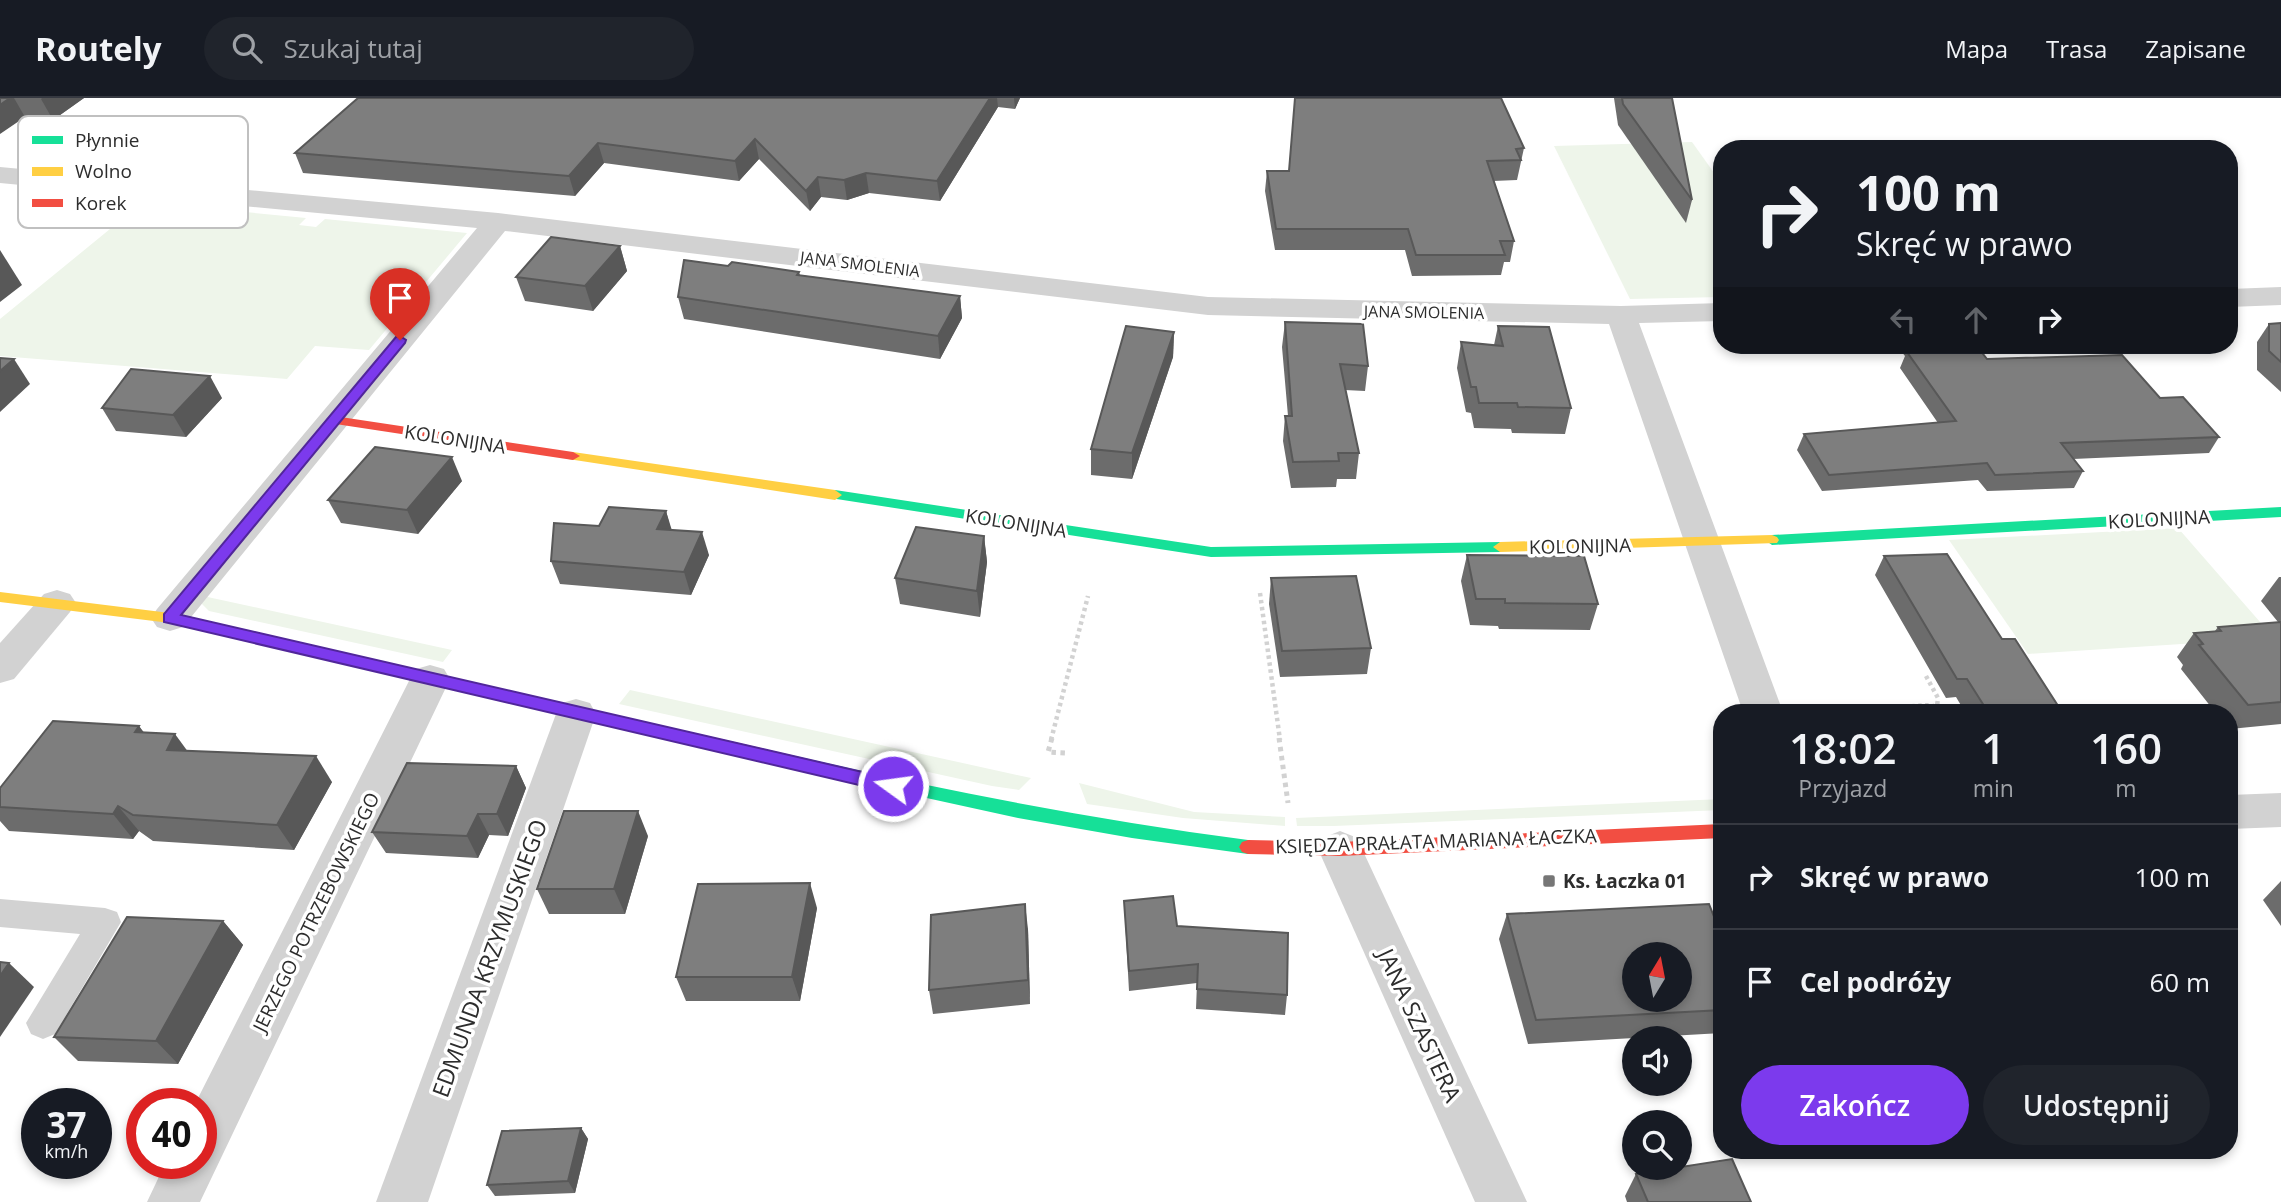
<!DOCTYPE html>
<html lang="pl">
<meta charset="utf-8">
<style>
:root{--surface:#171b24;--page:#20242c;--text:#f1f3f6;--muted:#9ea1a6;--line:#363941;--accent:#7c3aed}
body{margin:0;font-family:"Open Sans",sans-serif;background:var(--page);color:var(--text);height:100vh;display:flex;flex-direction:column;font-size:26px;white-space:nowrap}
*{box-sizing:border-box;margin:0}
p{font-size:23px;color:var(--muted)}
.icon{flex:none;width:38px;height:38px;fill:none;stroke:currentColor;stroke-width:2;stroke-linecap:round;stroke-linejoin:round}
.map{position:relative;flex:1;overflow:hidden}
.side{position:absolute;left:1713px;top:606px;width:525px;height:455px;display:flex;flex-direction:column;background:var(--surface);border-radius:28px;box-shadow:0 4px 10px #0003}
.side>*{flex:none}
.guide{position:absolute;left:1713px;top:42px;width:525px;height:214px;border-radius:28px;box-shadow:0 4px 10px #0003;background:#171b24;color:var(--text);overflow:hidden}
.needle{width:46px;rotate:10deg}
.fabs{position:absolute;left:1622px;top:844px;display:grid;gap:14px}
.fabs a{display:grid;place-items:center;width:70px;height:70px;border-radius:50%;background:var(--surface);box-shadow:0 4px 10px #0003;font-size:35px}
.speed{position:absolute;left:21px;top:990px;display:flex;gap:14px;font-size:35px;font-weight:700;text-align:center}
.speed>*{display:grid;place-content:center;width:91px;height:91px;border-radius:50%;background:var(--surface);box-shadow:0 4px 10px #0003;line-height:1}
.speed small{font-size:18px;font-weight:400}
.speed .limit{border:10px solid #d22;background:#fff;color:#111}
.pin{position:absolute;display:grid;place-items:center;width:60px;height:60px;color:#fff;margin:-72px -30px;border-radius:50% 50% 50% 0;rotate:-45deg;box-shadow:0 0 7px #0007}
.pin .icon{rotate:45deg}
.me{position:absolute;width:77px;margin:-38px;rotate:284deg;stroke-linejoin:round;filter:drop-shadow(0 0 5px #0008)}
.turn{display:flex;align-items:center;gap:24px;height:147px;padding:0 28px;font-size:32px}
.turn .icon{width:91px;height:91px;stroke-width:2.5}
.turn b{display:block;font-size:49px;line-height:60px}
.lanes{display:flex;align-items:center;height:66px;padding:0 28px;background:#0003;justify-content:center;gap:35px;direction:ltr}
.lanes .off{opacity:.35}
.eta{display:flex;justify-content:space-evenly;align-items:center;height:119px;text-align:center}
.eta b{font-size:42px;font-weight:600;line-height:49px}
.primary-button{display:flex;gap:14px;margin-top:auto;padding:14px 28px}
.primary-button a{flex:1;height:80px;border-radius:42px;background:var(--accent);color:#fff;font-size:28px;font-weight:600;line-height:80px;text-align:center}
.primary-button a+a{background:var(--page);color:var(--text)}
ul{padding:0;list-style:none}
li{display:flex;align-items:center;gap:21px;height:105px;padding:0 28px;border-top:2px solid var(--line)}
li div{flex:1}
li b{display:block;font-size:26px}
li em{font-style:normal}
header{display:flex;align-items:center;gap:42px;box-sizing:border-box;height:98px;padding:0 35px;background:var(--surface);border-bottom:2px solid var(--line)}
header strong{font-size:33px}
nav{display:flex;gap:38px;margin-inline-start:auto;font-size:24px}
.search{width:490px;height:63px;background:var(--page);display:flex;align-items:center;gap:18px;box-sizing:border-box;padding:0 24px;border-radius:38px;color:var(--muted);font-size:26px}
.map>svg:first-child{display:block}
.green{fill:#eef5ea}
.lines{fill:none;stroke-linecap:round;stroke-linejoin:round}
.path-far1{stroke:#d2d2d2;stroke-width:4.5;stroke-dasharray:3.5 3.5;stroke-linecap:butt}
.path{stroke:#d2d2d2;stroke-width:5;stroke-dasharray:4.5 4.5;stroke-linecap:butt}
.lane{fill:#d2d2d2;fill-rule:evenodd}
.street{fill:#d2d2d2;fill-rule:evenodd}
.fast{fill:#16e098;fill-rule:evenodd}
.slow{fill:#ffcf43;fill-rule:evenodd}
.jam{fill:#f24e42;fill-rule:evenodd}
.wall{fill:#6c6c6c}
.shaded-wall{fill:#585858}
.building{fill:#7e7e7e;stroke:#585858;stroke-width:2;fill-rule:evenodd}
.route{fill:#7c3aed;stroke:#51269a;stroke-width:2}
.poi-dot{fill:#767676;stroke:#fff;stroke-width:2.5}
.labels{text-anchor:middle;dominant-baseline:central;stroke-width:7;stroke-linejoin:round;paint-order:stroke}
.far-street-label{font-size:16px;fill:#2d2d2d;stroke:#fff}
.street-label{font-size:19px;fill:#2d2d2d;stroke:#fff}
.poi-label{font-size:19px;font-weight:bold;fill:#2d2d2d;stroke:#fff;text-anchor:start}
.near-street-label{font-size:23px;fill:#2d2d2d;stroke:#fff}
.key{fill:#fff;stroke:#c0c0c0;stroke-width:2}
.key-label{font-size:19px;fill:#2d2d2d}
</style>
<header>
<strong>Routely</strong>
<div class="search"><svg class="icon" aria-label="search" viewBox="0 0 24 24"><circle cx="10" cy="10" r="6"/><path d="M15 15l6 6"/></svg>Szukaj tutaj</div>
<nav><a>Mapa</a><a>Trasa</a><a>Zapisane</a></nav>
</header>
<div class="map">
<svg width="2281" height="1104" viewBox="0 0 2281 1104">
<rect width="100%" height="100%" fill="#fff"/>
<g class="green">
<polygon points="1692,44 1722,86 1722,199 1630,201 1554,48"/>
<polygon points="143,104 306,120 299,127 316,129 325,121 467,135 369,252 315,248 287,281 0,258 0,221"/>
<polygon points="2178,430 2274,540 2028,556 1949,442"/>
<polygon points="203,498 452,552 443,564 209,513 202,506"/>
<polygon points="630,592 1031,680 1019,692 992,688 619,606"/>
<polygon points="1079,685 1194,714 1285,719 1285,728 1183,720 1087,706"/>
<polygon points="1722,701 1722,712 1334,728 1297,728 1296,720"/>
</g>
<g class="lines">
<g class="path-far1">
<polyline points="1260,495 1280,642"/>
<polyline points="1926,578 1938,600 1937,608"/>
<polyline points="1808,611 1810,614 1931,607 1947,614"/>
<polyline points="1051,642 1088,498"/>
</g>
<g class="path">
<polyline points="1052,640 1048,654 1067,655"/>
<polyline points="1279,640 1288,705"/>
</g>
<polygon class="lane" points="0,801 105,810 117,814 121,824 55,936 43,941 31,936 26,925 80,836 0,829"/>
<g class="street">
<polygon points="0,69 498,115 1208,199 1621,208 1722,205 1722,223 1639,225 1783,614 1743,614 1609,226 1208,217 505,133 183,529 170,533 157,529 151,520 157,511 477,130 0,85"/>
<polygon points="2281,189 2281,207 2230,209 2230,191"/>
<polygon points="57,492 70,496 76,505 70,514 14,581 0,585 0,545 44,496"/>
<polygon points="430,567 444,571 450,581 200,1104 147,1104 165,1066 201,1066 201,1006 195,1006 410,581 416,571"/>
<polygon points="576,601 590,605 596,616 428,1104 376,1104 556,616 562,605"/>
<polygon points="2281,695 2281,729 2230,731 2230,697"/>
<polygon points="1340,733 1355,739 1362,751 1527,1104 1475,1104 1318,751 1325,739"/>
</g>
<g class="fast">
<polygon points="835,392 1211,449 1500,444 1507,449 1500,454 1211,459 830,400 828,397"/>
<polygon points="2281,409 2281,419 1772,447 1765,442 1772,437"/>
<path d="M791,657C942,692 1094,722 1248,742L1254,744L1257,749L1254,754L1248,756L1132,740L1018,720L785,669L783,664L785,659Z"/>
</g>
<g class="slow">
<polygon points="573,354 835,392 842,397 835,402 568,361 566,358 568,355"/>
<polygon points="1772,437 1777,439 1779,442 1777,445 1500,454 1493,449 1500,444"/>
<polygon points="0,494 170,515 461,582 467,584 469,588 467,592 461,594 170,525 0,504"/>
</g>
<g class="jam">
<polygon points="334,318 573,354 580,358 573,362 329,325 329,319"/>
<polygon points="461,582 791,657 797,659 799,664 797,669 791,671 455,592 453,588 455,584"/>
<polygon points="1722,726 1722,740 1340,758 1248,756 1242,754 1239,749 1242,744 1248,742 1340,744"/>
</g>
</g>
<g class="wall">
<polygon points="0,0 84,0 53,22 25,19"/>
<polygon points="358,0 1020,0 1015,11 998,9 940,103 869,95 847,102 821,99 810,113 759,61 739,83 604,65 575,98 303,75 295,55"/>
<polygon points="1614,0 1672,0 1692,102 1686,125 1618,27"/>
<polygon points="1524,50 1517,82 1493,83 1514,143 1510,164 1504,164 1501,177 1412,178 1405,152 1275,152 1265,93 1267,73 1289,73"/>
<polygon points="620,148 627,173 593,213 525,203 516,179"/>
<polygon points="728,168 799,174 800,177 960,198 962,220 940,261 684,221 678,199"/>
<polygon points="1285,224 1368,268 1365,293 1345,292 1359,355 1356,381 1337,381 1336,389 1291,390 1283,343 1285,318 1288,318 1282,249"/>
<polygon points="2281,225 2281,294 2257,272 2257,244 2269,226"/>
<polygon points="1498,228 1571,310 1565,336 1512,335 1511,331 1474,330 1471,315 1466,314 1457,270 1461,244 1494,247"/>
<polygon points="1174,234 1173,259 1132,381 1091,377 1091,351"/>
<polygon points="1896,247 1976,247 1987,261 2160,300 2219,339 2209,355 2073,361 2083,373 2074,390 1987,393 1978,382 1822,393 1797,352 1804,336 1938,325 1900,270 1905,258"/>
<polygon points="222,300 186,339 116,333 102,310"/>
<polygon points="462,383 418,436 341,425 328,402"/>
<polygon points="666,413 671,432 709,457 691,497 560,486 551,463 599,428"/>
<polygon points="984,438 987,464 980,519 900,506 895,480"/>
<polygon points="1467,457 1598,506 1590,532 1499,531 1498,528 1470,527 1461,483"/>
<polygon points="1884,458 2002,541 2062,614 1965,614 1956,599 1946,600 1875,477"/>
<polygon points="2279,479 2281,479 2281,626 2230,631 2230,614 2215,614 2181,571 2183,567 2177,559 2194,535 2215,533 2218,529 2278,524 2261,503"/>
<polygon points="1271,480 1371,550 1367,576 1280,579 1269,506"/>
<polygon points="139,628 143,634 187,653 332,684 294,752 153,743 139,733 133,741 9,733 0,723 0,690"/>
<polygon points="516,668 526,690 508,738 489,737 478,760 386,755 372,734"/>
<polygon points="648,738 625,816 549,816 537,791"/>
<polygon points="2281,783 2281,828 2263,802"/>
<polygon points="1124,803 1177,828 1287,897 1285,917 1196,911 1197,885 1129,893"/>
<polygon points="817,810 800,903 686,903 676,879"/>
<polygon points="1507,816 1722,839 1722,935 1528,946 1499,841"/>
<polygon points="223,823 243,847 178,966 78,963 54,939"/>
<polygon points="1028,831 1030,906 933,916 929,892"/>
<polygon points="581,1030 588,1041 575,1095 495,1098 487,1087"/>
<polygon points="1636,1076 1751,1104 1627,1104 1625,1098"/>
</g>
<g class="shaded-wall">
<polygon points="10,0 14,0 25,19 0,36 0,7"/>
<polygon points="42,0 84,0 53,22 41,1"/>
<polygon points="990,0 997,0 998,9 940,103 937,83"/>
<polygon points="1014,0 1020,0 1015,11"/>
<polygon points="755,41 759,61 739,83 735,63"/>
<polygon points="598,45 604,65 575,98 569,78"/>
<polygon points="866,75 869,95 847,102 844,82"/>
<polygon points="818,79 821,99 810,113 806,93"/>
<polygon points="620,148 627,173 593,213 585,188"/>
<polygon points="0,152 22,187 0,204"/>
<polygon points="960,198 962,220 940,261 938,238"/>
<polygon points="1174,234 1173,259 1132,381 1132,355"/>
<polygon points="14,261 30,286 0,314 0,273"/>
<polygon points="210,278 222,300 186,339 173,317"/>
<polygon points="452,359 462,383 418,436 407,412"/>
<polygon points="666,413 673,436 657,431"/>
<polygon points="702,434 709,457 691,497 684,474"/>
<polygon points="984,438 987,464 980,519 977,493"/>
<polygon points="139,628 158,653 135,634"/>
<polygon points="175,636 194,662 167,652"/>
<polygon points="316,658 332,684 294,752 277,727"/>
<polygon points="516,668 526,690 508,738 497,716"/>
<polygon points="118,708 139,733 133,741 113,716"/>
<polygon points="638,713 648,738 625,816 614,791"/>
<polygon points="478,716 489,737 478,760 467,738"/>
<polygon points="810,785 817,810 800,903 792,879"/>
<polygon points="1025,806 1028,831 1030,906 1028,882"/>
<polygon points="223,823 243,847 178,966 156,943"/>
<polygon points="9,865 34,889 0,939 0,878"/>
<polygon points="581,1030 588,1041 575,1095 568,1083"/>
</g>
<g class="building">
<polygon points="0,0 10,0 0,7"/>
<polygon points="358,0 990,0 937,83 866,75 844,82 818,79 806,93 755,41 735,63 598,45 569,78 295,55"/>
<polygon points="1295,0 1501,0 1524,50 1516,51 1521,62 1487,63 1514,143 1500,143 1505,157 1416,157 1408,131 1276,131 1267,73 1289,73"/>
<polygon points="1622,0 1672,0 1692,102 1623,6"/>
<polygon points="551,139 620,148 585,188 516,179"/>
<polygon points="684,162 728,168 732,164 799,174 797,177 960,198 938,238 678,199"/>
<polygon points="1285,224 1363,226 1368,268 1340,266 1359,355 1338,355 1339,363 1293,364 1285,318 1292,318"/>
<polygon points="2281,225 2281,264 2269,253 2269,226"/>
<polygon points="1126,228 1174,234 1132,355 1091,351"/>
<polygon points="1498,228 1549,229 1571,310 1518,309 1517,305 1479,305 1476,289 1471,289 1461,244 1503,248"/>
<polygon points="1915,247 1976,247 1987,261 2122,257 2160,300 2183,299 2219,339 2061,345 2083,373 1995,377 1987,365 1829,377 1804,336 1956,323 1907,254 1920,253"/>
<polygon points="0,260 14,261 0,273"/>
<polygon points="131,271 210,278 173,317 102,310"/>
<polygon points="375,349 452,359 407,412 328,402"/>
<polygon points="609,409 666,413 657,431 702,434 684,474 551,463 554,425 599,428"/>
<polygon points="916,429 984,438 977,493 895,480"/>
<polygon points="1947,456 2002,541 2015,541 2062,614 1988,614 1967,581 1957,581 1884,458"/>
<polygon points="1467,457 1584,458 1598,506 1505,505 1505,501 1476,501"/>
<polygon points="1356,478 1371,550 1282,553 1271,480"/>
<polygon points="2281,524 2281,604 2248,607 2199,547 2203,546 2194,535 2221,533 2218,529"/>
<polygon points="53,623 139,628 135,634 175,636 167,652 316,658 277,727 133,717 118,708 113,716 0,709 0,690"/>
<polygon points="407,665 516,668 497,716 478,716 467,738 372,734"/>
<polygon points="564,713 638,713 614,791 537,791"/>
<polygon points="810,785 792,879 676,879 698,786"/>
<polygon points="1173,798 1177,828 1288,835 1287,897 1197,891 1198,866 1129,873 1124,803"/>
<polygon points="1025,806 1028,882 929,892 931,817"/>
<path d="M1709,806L1722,839V912L1536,922L1507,816ZM1634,856H1680V901H1634Z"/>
<polygon points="127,819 223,823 156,943 54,939"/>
<polygon points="0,864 9,865 0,878"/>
<polygon points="581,1030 568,1083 487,1087 502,1033"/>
<polygon points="1732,1061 1751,1104 1648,1104 1636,1076"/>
</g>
<polygon class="route" points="400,238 406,242 405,245 181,517 893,681 902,688 899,693 893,695 164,524 164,516 396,239"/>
<rect class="poi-dot" x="1542" y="776" width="14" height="14" rx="3.5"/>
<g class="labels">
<g class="far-street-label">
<text transform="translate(860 166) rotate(7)">JANA SMOLENIA</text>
<text transform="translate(1424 214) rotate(1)">JANA SMOLENIA</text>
</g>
<g class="street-label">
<text transform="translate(455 341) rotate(9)">KOLONIJNA</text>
<text transform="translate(2159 421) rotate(-3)">KOLONIJNA</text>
<text transform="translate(1016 425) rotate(9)">KOLONIJNA</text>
<text transform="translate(1580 448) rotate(-1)">KOLONIJNA</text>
<text transform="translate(1436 743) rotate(-2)">KSIĘDZA PRAŁATA MARIANA ŁACZKA</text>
<text transform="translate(316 814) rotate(-64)">JERZEGO POTRZEBOWSKIEGO</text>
</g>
<g class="poi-label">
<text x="1563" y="783">Ks. Łaczka 01</text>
</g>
<g class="near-street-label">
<text transform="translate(489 860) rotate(-70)">EDMUNDA KRZYMUSKIEGO</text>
<text transform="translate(1420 927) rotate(65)">JANA SZASTERA</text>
</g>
</g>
<rect x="18" y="18" width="230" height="112" rx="10" class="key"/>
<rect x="32" y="38" width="31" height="8" fill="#16e098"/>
<rect x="32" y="69" width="31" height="9" fill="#ffcf43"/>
<rect x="32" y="101" width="31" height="8" fill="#f24e42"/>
<g class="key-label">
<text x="75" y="49">Płynnie</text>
<text x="75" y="80">Wolno</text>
<text x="75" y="112">Korek</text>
</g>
</svg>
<div class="fabs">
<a><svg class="needle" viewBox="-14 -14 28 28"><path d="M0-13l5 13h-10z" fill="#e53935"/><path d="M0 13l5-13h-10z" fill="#9ea1a6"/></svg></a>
<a><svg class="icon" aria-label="sound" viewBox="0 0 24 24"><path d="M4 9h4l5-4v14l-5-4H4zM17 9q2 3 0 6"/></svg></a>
<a><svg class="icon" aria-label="search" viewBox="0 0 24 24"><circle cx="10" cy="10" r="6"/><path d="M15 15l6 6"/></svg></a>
</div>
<div class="speed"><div>37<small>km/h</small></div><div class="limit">40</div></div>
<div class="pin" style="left:400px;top:242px;background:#d93025"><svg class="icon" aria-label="arrive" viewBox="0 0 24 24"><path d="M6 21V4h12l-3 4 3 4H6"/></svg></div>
<svg class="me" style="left:893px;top:688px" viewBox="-20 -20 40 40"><circle r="17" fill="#7c3aed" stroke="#fff" stroke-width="3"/><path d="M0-11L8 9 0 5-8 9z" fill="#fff"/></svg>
<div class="guide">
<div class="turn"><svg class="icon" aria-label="right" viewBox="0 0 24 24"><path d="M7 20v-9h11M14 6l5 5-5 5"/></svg><div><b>100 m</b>Skręć w prawo</div></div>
<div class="lanes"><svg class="icon off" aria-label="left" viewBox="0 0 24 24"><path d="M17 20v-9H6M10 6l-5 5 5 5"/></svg><svg class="icon off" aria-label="ahead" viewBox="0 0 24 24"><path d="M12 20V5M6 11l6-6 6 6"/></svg><svg class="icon" aria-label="right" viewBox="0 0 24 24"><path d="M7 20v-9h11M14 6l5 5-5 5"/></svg></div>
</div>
<section class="side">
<div class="eta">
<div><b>18:02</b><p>Przyjazd</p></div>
<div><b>1</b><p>min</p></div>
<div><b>160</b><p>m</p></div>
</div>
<ul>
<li><svg class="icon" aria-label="right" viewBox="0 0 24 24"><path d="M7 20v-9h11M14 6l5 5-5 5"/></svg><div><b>Skręć w prawo</b></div><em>100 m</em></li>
<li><svg class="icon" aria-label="arrive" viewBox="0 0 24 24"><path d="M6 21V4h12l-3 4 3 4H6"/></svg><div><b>Cel podróży</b></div><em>60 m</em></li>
</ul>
<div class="primary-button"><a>Zakończ</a><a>Udostępnij</a></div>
</section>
</div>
